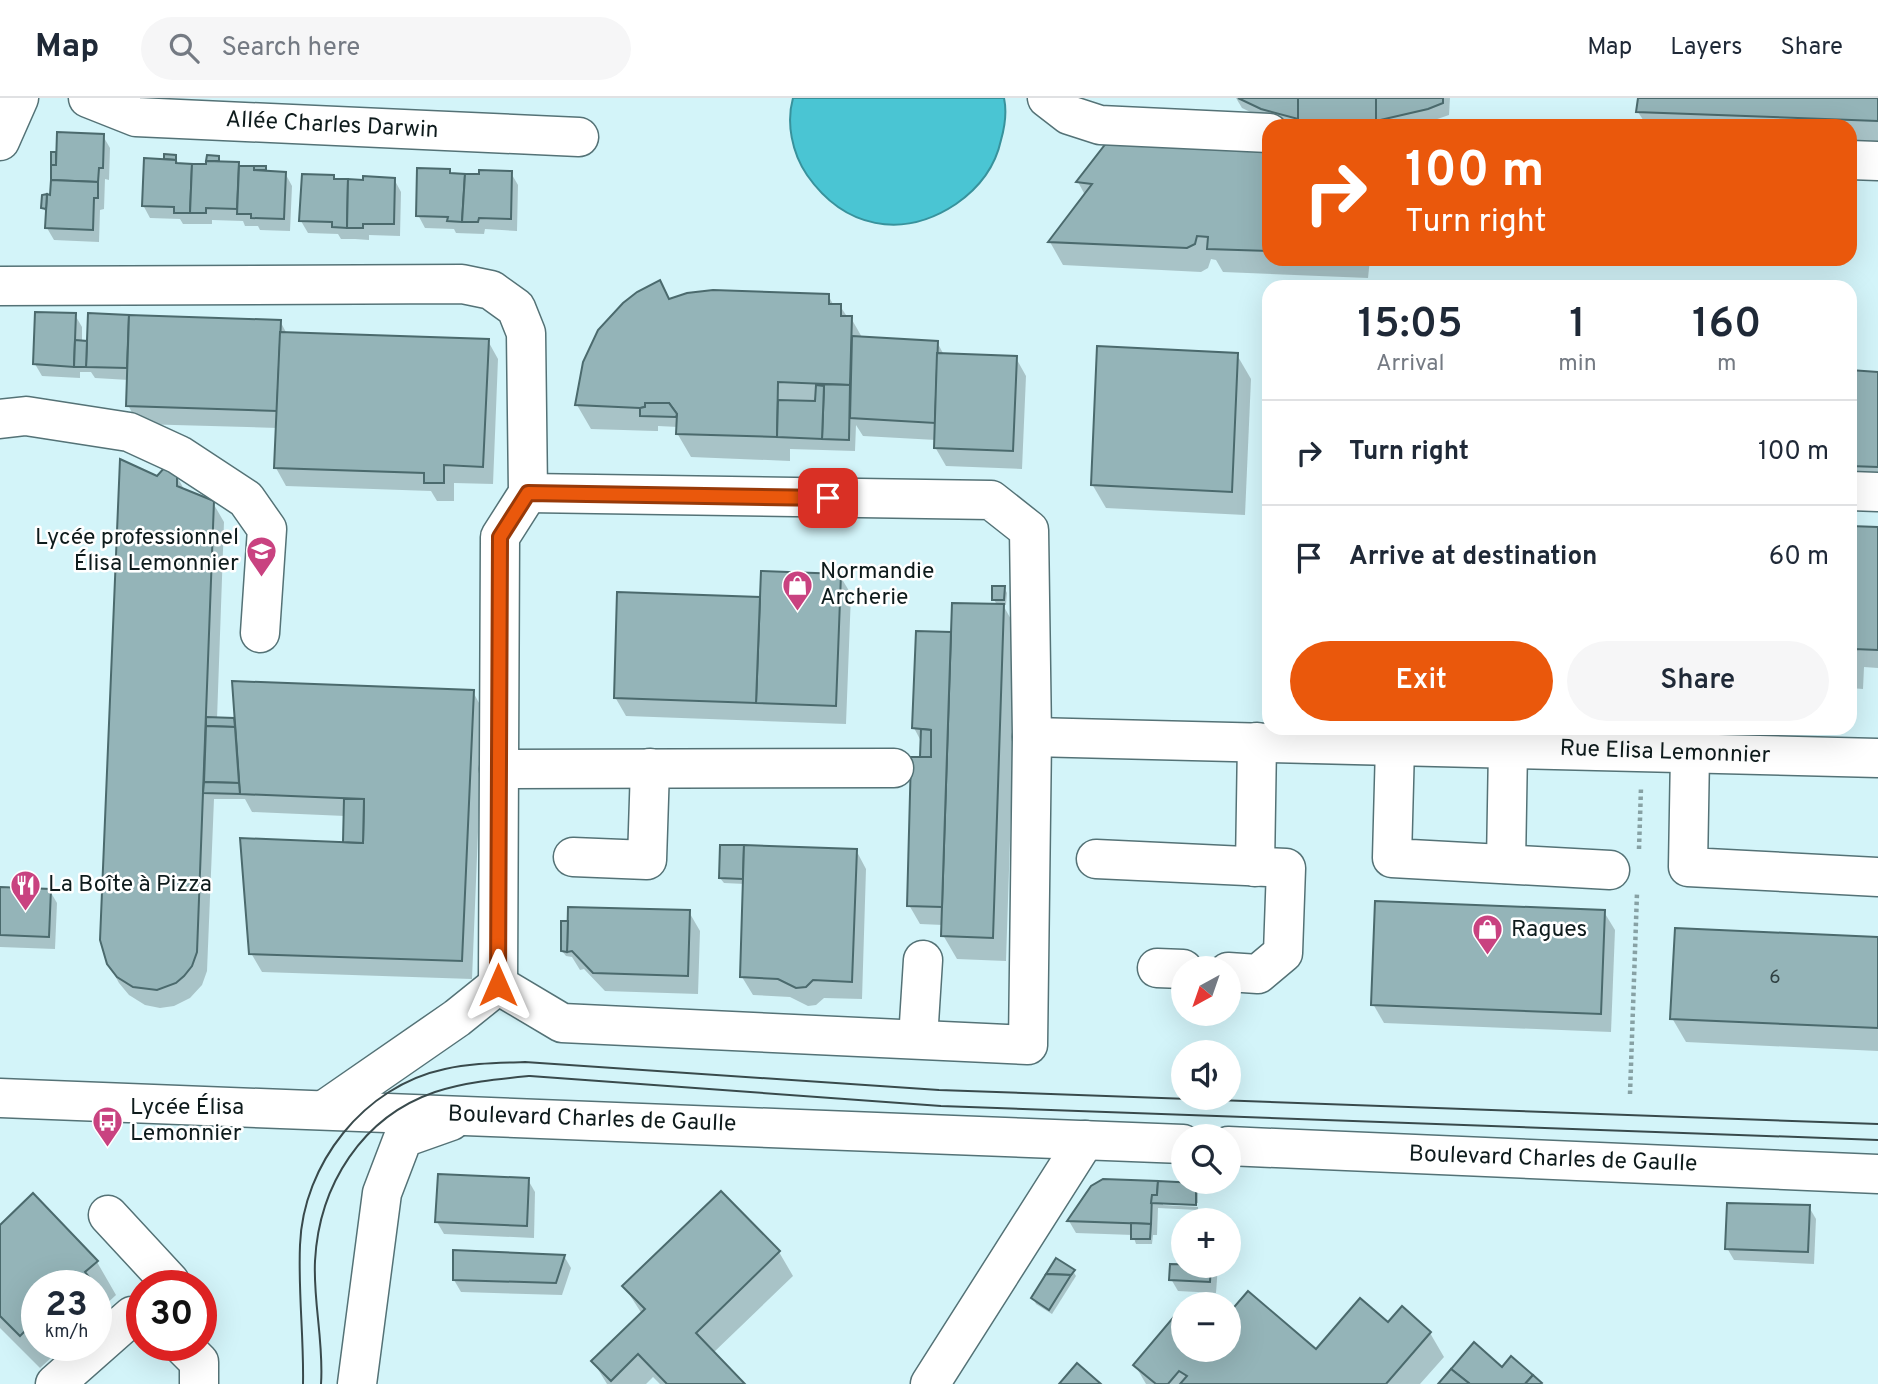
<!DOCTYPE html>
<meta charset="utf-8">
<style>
:root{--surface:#fff;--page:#f6f6f7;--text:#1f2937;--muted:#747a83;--line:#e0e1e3;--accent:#ea580c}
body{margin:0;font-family:Overpass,sans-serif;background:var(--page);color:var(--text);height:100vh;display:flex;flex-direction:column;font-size:26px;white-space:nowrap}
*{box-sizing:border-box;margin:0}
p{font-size:23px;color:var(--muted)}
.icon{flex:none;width:38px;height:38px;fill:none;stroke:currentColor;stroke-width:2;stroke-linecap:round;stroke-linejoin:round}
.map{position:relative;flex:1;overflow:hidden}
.details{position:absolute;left:1262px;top:182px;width:595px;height:455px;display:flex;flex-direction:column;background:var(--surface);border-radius:21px;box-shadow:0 7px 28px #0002}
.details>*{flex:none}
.guide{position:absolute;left:1262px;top:21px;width:595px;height:147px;border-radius:21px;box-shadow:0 7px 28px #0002;background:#ea580c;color:#fff;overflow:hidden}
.needle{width:46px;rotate:220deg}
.tools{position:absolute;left:1171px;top:858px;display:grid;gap:14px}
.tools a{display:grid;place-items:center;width:70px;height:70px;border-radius:50%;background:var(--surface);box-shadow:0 7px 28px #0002;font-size:35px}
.speed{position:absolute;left:21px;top:1172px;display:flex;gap:14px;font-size:35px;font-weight:700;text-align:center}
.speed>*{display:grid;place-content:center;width:91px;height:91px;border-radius:50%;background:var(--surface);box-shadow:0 7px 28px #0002;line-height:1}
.speed small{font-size:18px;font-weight:400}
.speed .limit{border:10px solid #d22;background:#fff;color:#111}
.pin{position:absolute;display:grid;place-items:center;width:60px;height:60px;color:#fff;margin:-30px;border-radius:14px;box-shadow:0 4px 10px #0006}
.me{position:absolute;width:77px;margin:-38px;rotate:0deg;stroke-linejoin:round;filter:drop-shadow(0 0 5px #0008)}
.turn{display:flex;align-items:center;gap:24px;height:147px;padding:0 28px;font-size:32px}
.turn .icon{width:91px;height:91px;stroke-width:2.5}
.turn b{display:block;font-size:49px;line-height:60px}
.eta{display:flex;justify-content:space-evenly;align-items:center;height:119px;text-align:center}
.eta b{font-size:42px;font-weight:600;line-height:49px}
.cta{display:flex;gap:14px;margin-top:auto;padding:14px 28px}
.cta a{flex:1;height:80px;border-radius:42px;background:var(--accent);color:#fff;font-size:28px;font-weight:600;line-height:80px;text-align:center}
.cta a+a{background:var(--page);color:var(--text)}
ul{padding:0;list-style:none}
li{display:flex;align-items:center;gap:21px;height:105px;padding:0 28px;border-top:2px solid var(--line)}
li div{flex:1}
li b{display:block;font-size:26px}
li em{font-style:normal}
header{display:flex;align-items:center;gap:42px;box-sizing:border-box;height:98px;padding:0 35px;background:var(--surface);border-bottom:2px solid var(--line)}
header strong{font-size:33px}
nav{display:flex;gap:38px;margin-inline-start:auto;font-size:24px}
.search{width:490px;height:63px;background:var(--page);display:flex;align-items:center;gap:18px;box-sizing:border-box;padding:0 24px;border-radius:38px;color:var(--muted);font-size:26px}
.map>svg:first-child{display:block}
.water{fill:#4ac5d3;stroke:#38929c;stroke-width:2}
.shadow{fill:#0003;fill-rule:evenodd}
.building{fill:#94b4b8;stroke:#4b6a6d;stroke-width:2}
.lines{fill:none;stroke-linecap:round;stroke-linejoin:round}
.minor-casing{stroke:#547276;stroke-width:41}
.path{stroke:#87a1a4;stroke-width:4.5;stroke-dasharray:3.5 3.5;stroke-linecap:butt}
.minor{stroke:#fff;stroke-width:38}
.tram{stroke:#394a4c;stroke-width:2}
.route-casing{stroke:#983908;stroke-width:18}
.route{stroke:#ea580c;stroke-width:12}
.labels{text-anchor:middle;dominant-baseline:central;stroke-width:5;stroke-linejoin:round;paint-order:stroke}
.number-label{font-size:19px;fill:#304143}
.street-label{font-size:23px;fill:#0e1b1c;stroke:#fff}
.poi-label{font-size:23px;fill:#0e1b1c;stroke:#fff;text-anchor:start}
</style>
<header>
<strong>Map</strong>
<div class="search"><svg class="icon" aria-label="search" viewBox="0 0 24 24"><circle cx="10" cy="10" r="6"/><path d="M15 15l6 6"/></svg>Search here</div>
<nav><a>Map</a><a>Layers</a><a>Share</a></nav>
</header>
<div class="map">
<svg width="1878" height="1286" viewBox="0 0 1878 1286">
<rect width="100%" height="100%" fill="#d3f4f9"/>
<path class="water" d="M793,0H1004C1007,14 1005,28 1001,42C995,70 979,90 956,106C902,142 844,130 807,77C792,55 786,25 793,0Z"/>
<g class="shadow">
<polygon points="1236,0 1450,0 1449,17 1417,28 1288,28 1269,23 1242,10"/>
<polygon points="1639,0 1878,0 1878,46 1850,45 1850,28 1647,28 1638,14"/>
<polygon points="103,38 110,50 109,82 105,81 104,111 100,112 99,144 54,142 47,130 46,115 43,109 46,98 49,104 55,56 58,61"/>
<polygon points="1108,45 1269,51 1269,161 1370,161 1368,180 1223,174 1216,162 1211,161 1208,170 1201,174 1063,167 1050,144 1085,97 1078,84"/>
<polygon points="165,58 175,58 179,67 208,68 208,59 218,60 221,65 238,66 240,69 265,70 268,74 285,75 292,88 290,133 260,132 258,128 245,128 243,123 212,122 212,126 183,126 180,121 150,120 143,107 165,63"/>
<polygon points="449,73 451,77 480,78 511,75 518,87 517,133 485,131 484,136 456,135 454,131 425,130 418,117"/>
<polygon points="333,79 335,83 365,84 394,81 401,94 400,138 369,137 369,142 355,141 341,141 338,136 308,135 301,123"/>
<polygon points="828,197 834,208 840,208 848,220 851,220 863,241 937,244 944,257 1016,260 1026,278 1022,371 946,368 935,349 936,342 863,338 856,327 855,353 790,351 790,363 691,359 677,335 678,329 658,328 658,333 655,333 591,331 577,307 670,203"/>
<polygon points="75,217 82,229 82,244 88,245 90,217 280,223 287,236 488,243 498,261 493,386 454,385 454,403 437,403 431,393 286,388 276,370 278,330 138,326 128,307 129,282 95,280 91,274 80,274 80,280 42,278 35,266"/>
<polygon points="1237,257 1251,281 1245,417 1106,410 1092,386"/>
<polygon points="1850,274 1878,275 1878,387 1850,386"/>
<path d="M174,373L185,393L213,405L224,424L217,621H233L237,628L473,594L483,612L472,881L262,874L251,855L346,746L345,718L252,714L245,701H214L207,873L202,887L190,900L174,908L160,910L145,907L129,897L119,885L108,865L158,380ZM234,640H238L242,694H238Z"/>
<polygon points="1850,430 1878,431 1878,570 1864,569 1863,591 1850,590"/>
<polygon points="840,478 851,496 846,626 626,618 615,599 619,496 762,501"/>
<polygon points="1004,489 1007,495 1006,507 1003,507 1017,532 1006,863 957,861 943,837 943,827 920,826 909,807 923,661 922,645 914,630 917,535 953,536 998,508 994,502"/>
<polygon points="856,752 866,771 862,901 824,900 816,907 808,908 790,899 753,897 742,879 745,786 724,785 720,780"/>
<polygon points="0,791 50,793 57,805 55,851 0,849"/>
<polygon points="689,814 700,833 698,896 605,893 584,871 580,872 572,859 566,858 562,853"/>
<polygon points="1604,814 1615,832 1611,934 1384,925 1373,906"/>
<polygon points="1878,841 1878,953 1686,944 1672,920"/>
<polygon points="528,1082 535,1094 534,1140 444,1136 437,1124"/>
<polygon points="1195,1086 1198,1092 1198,1105 1163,1104 1163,1107 1198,1109 1198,1112 1158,1110 1157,1137 1153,1137 1152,1146 1136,1146 1133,1137 1076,1135 1069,1123"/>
<polygon points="1809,1109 1816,1121 1814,1166 1734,1162 1727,1150"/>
<polygon points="0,1129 97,1164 116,1197 104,1208 107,1214 96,1224 96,1188 37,1188 37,1248 72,1248 56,1264 52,1259 40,1270 0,1230"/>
<polygon points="779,1154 793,1178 713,1255 743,1286 660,1286 653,1279 646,1286 607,1286 593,1263 642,1216 624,1188"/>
<polygon points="564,1158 571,1170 562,1197 461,1194 454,1182"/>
<polygon points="1188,1167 1218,1167 1216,1195 1178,1193 1171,1181"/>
<polygon points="1073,1173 1076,1178 1052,1216 1036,1206 1033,1200"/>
<polygon points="1183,1211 1183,1251 1317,1254 1388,1227 1430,1235 1444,1259 1420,1286 1146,1286 1135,1267"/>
</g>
<g class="building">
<polygon points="1238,0 1298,0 1298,21 1261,11"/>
<polygon points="1298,0 1376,0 1376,26 1319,28 1298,25"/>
<polygon points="1376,0 1443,0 1443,5 1428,11 1376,23"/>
<polygon points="1638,0 1878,0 1878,23 1636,14"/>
<polygon points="57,34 104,36 103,70 99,70 98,84 51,82 51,67 56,67"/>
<polygon points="1107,44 1269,49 1269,153 1207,151 1208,139 1197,138 1195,146 1187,150 1048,144 1092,86 1076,84"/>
<rect x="51" y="54" width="5" height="13"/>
<polygon points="164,56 176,57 176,62 164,61"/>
<polygon points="207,57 219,58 219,63 206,63"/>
<polygon points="144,60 176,62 176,65 192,66 190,115 174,115 174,109 142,108"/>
<polygon points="206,63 239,64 237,111 206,110 206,115 190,115 192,66 206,66"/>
<polygon points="239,68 254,68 254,72 286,74 284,121 251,120 251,116 237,116"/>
<rect x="254" y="68" width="12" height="4"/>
<polygon points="417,70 450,71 450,75 465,76 462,124 447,123 448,119 416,118"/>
<polygon points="479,72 512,73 511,121 479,120 478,124 462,124 465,76 479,76"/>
<polygon points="302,76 334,77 334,81 348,81 347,130 332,129 332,124 299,123"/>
<polygon points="363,78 395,80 394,126 363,126 363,130 347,130 348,81 363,82"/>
<polygon points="51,82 98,84 98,100 94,100 93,132 45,130 47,96 50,97"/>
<polygon points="47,96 46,111 41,110 42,97"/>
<polygon points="660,182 669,201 687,195 713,192 829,196 829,206 841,206 841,218 852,218 850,287 778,284 777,339 676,336 677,316 669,305 645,305 645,309 640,310 575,307 583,264 598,232 623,205 637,194"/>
<polygon points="35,214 76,215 74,269 33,266"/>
<polygon points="88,215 129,217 127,270 86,269"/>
<polygon points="129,217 281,222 277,313 126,308"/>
<polygon points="280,234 489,241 483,369 444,367 444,385 424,385 424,375 274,370"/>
<polygon points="852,238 938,243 935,325 850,320"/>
<polygon points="75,242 87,243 86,269 74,269"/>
<polygon points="1097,248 1238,255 1232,394 1091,387"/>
<polygon points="937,255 1017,258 1013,353 934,350"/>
<polygon points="1850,272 1878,274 1878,369 1850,368"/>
<polygon points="816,286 850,287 849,342 822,341 824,288"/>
<polygon points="816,287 824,288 822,341 777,339 778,302 815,303"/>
<polygon points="645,305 669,305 677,316 676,319 640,318 640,310 645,309"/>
<polygon points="120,361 157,378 165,369 177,377 177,388 214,403 197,854 192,868 184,878 176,885 157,892 133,889 117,879 107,866 100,842"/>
<polygon points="1850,428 1878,429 1878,552 1854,551 1854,573 1850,573"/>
<polygon points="761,473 841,476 836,608 756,605"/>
<polygon points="992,488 1005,488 1004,502 992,502"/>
<polygon points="617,494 760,499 756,605 614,600"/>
<polygon points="952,505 1004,506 993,840 941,838"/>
<polygon points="916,533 951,534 942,809 907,808 911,659 931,659 931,632 912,630"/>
<polygon points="232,583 474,592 462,863 249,856 240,740 363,745 364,701 240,696"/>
<polygon points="206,619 234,620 235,629 206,628"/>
<polygon points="206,628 235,629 239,685 204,684"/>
<polygon points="921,631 931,632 931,659 920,659"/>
<polygon points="204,684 239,685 240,696 203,695"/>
<polygon points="344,701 364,701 363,745 343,744"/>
<polygon points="720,747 744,747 743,781 719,780"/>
<polygon points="744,747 857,751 852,884 813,882 806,889 796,890 778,881 740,879"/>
<polygon points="0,789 51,791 49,839 0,837"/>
<polygon points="1375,803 1605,812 1601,916 1371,907"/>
<polygon points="568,809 690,812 688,878 593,875 572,853 567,854"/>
<polygon points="561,823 568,823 567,854 561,853"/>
<polygon points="1675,830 1878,839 1878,930 1670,921"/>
<polygon points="438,1076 529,1080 527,1128 435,1124"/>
<polygon points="1103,1081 1158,1083 1157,1097 1152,1097 1151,1126 1067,1123 1091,1088"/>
<polygon points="1158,1083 1196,1085 1196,1107 1151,1105 1152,1097 1157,1097"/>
<polygon points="721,1093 780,1153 696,1235 745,1286 667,1286 638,1256 611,1283 591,1263 645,1211 622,1188"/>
<polygon points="33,1095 98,1163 85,1174 89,1179 80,1188 37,1188 37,1231 31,1227 20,1238 0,1218 0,1127"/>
<polygon points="1727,1105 1810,1107 1808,1154 1725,1151"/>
<polygon points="1131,1125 1151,1126 1150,1141 1131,1141"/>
<polygon points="453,1152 565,1157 556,1185 453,1182"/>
<polygon points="1056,1160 1075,1172 1071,1177 1046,1176"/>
<polygon points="1170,1166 1211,1167 1210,1184 1169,1182"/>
<polygon points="1046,1176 1071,1177 1049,1212 1031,1200"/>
<polygon points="1248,1193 1316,1251 1360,1200 1388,1224 1402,1208 1431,1234 1386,1286 1180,1286 1187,1278 1179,1273 1168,1286 1156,1286 1133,1267 1183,1208 1183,1251 1228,1251 1228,1216"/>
<polygon points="1474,1244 1502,1269 1511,1258 1533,1277 1525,1286 1470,1286 1451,1271"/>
<polygon points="1077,1265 1101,1286 1059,1286"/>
<polygon points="1451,1271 1470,1286 1438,1286"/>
<polygon points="1533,1277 1542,1285 1541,1286 1525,1286"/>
</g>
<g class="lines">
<defs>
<g id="minor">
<polyline points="88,0 136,19 579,39"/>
<polyline points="1047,0 1069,17 1100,27 1269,35"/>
<polyline points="0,43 19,0"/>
<polyline points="1850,62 1878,63"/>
<polyline points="0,188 462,186 491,192 516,210 526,235 528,395 500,439 498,887"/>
<polyline points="0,321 26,318 129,334 179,357 246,401 267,431 260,535"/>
<polyline points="1850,393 1878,394"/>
<polyline points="1032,639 1878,660"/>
<polyline points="1395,648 1392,760 1610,772"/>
<polyline points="1690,656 1688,769 1878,779"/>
<polyline points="499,671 894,670"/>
<polyline points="573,759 647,762 650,670"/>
<polyline points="1096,761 1286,770 1283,855 1258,876 1228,874"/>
<polyline points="1506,766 1508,650"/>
<polyline points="1255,769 1257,644"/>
<polyline points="1157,870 1183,871"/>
<polyline points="498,887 562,925 1028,947 1032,639 1029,432 991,402 528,395"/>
<polyline points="918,941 923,862"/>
<polyline points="0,1000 1183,1046"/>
<polyline points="324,1012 457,920 498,887"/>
<polyline points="1228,1048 1878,1076"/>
<polyline points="108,1117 170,1184 165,1188"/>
<polyline points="183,1248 199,1264 199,1286"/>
<polyline points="55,1286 132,1218 142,1219"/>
<polyline points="357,1286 382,1095 403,1040 451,1023"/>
<polyline points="930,1286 1085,1042"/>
</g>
</defs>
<use href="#minor" class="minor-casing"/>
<g class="path">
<polyline points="1639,751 1641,690"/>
<polyline points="1630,996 1637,795"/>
</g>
<use href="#minor" class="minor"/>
<g class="tram">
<path d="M303,1286C304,1240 298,1194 300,1147C303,1066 364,988 445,971C471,965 498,965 525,964L939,992L1878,1026"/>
<path d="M321,1286C324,1245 313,1204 315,1163C319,1087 362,1019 435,994C465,984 498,981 530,978L941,1008L1878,1042"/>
</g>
</g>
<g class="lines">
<defs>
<polyline id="route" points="498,887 500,439 528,395 828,400"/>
</defs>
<use href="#route" class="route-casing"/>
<use href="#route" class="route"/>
</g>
<defs>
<symbol id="school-pin" viewBox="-11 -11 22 30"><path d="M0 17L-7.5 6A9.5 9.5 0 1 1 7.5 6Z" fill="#c94280" stroke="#fff"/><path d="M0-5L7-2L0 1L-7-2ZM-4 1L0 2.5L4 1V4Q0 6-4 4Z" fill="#fff"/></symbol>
<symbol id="shop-pin" viewBox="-11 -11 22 30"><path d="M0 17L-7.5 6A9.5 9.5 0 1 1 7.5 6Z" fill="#c94280" stroke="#fff"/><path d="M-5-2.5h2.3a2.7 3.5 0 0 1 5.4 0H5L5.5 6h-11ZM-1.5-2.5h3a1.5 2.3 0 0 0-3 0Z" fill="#fff"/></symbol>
<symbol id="restaurant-pin" viewBox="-11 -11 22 30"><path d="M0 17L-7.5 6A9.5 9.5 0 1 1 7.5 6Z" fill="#c94280" stroke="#fff"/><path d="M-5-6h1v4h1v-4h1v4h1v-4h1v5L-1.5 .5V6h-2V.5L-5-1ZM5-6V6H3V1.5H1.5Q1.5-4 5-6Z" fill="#fff"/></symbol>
<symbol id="bus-pin" viewBox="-11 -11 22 30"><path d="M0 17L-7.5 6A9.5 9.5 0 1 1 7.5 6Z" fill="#c94280" stroke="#fff"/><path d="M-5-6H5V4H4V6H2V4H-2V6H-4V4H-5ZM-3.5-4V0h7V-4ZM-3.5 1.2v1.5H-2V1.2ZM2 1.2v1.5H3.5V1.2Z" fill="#fff"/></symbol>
</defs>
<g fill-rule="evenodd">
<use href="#school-pin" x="244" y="436" width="35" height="47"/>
<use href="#shop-pin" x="780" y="470" width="35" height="47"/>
<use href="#restaurant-pin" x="8" y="770" width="35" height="47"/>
<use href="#shop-pin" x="1470" y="814" width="35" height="47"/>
<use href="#bus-pin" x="90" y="1006" width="35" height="47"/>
</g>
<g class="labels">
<g class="number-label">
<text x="1775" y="880">6</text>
</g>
<g class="street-label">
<text transform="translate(332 28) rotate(3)">Allée Charles Darwin</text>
<text transform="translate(1665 655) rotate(2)">Rue Elisa Lemonnier</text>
<text transform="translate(592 1022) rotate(2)">Boulevard Charles de Gaulle</text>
<text transform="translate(1553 1062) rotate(2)">Boulevard Charles de Gaulle</text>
</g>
<g class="poi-label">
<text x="239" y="440" text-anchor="end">Lycée professionnel<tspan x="239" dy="26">Élisa Lemonnier</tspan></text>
<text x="820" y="474">Normandie<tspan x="820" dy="26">Archerie</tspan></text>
<text x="48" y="787">La Boîte à Pizza</text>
<text x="1511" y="832">Ragues</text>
<text x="130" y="1010">Lycée Élisa<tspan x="130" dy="26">Lemonnier</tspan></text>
</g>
</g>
</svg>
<div class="tools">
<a><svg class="needle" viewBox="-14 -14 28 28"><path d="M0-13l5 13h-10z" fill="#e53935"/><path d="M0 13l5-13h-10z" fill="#747a83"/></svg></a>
<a><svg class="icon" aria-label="sound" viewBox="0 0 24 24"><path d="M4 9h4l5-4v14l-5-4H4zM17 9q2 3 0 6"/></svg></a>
<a><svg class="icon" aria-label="search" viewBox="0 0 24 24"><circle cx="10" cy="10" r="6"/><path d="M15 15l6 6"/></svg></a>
<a>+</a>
<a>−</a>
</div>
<div class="speed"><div>23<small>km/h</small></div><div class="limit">30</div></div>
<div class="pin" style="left:828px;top:400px;background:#d93025"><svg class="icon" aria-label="arrive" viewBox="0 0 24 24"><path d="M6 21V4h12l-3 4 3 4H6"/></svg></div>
<svg class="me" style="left:498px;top:887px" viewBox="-20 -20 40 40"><path d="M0-17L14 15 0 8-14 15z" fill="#ea580c" stroke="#fff" stroke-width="4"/></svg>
<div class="guide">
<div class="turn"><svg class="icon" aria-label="right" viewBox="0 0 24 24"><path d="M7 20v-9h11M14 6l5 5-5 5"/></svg><div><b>100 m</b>Turn right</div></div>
</div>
<section class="details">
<div class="eta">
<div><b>15:05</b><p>Arrival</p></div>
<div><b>1</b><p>min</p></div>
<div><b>160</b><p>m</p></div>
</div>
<ul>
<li><svg class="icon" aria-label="right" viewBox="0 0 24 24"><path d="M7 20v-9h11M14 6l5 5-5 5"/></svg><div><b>Turn right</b></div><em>100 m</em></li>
<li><svg class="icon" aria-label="arrive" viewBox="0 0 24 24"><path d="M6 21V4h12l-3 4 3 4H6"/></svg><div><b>Arrive at destination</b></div><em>60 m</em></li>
</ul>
<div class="cta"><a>Exit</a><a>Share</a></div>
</section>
</div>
